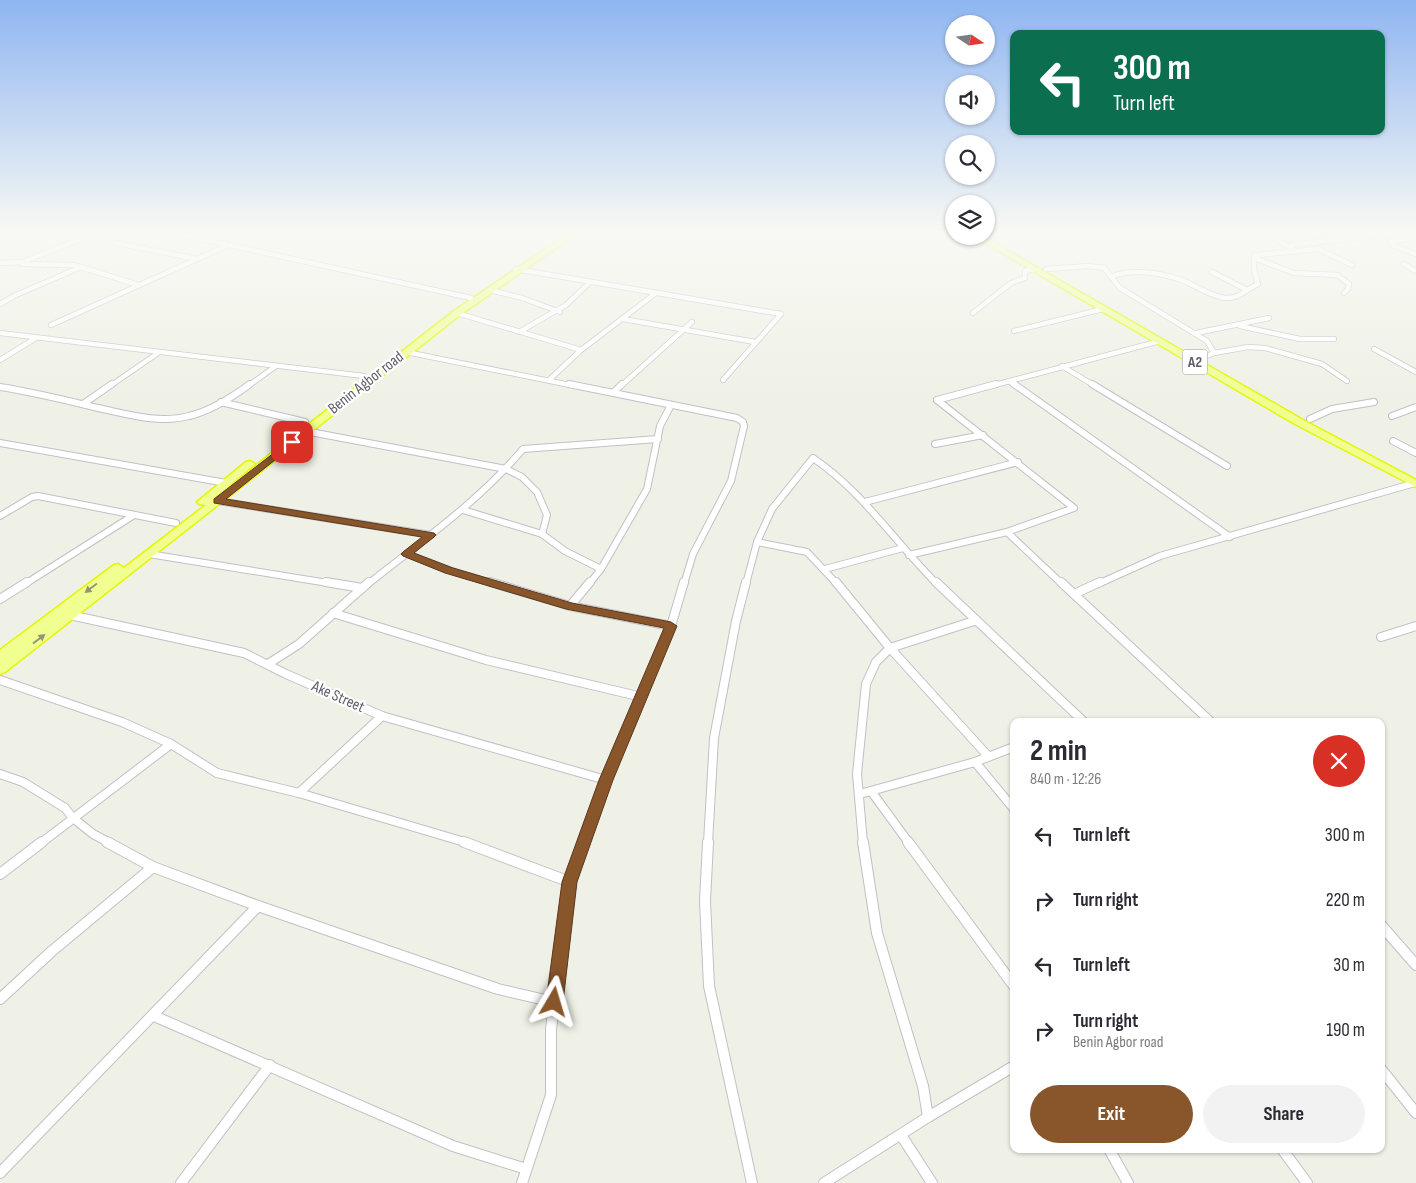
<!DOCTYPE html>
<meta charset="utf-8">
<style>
:root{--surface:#fff;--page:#f2f2f3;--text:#2b2b33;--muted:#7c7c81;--accent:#89552b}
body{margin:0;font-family:"Sofia Sans Condensed",sans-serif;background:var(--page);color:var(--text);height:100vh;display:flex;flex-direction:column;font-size:19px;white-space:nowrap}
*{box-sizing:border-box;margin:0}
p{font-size:16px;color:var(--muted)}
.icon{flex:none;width:28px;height:28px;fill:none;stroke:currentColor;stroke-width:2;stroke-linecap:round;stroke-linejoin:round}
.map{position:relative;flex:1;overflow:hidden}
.side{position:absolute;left:1010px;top:718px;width:375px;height:435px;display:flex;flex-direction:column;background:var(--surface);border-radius:10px;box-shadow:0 1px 4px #0004}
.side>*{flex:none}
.guide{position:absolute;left:1010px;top:30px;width:375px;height:105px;border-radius:10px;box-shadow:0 1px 4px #0004;background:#0b6e4f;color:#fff;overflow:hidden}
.needle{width:32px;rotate:103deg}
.buttons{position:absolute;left:945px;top:15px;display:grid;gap:10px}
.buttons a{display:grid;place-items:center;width:50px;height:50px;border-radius:50%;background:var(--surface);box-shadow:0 1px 4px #0004;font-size:25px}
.pin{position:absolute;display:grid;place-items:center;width:42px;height:42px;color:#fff;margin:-21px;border-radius:10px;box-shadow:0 2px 8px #0006}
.me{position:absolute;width:55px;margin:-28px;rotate:7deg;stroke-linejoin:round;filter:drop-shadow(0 0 4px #0008)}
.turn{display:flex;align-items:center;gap:18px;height:105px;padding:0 20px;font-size:22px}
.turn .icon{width:65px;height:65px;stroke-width:2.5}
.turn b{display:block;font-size:35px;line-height:42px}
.round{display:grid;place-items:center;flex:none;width:52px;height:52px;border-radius:26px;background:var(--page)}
.head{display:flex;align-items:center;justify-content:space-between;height:85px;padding:0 20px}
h1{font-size:30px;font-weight:700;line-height:38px}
.cta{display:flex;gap:10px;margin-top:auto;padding:10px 20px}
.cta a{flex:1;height:58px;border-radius:30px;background:var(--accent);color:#fff;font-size:20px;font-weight:700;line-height:58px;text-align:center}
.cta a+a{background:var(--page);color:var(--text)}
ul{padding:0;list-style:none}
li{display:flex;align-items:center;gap:15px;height:65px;padding:0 20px}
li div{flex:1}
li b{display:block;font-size:19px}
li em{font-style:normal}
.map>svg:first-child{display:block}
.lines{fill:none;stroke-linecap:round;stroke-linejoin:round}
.street-far3-casing{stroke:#c0c0c8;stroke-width:6}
.street-far2-casing{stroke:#c0c0c8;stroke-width:8}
.street-far1-casing{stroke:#c0c0c8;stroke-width:10}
.street-casing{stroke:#c0c0c8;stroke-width:12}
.highway-casing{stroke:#e3f700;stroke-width:3}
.street-far3{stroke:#fff;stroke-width:4.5}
.street-far2{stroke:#fff;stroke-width:6}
.street-far1{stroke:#fff;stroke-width:8}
.street{stroke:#fff;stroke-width:10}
.highway{fill:#f0ff8f;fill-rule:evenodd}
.oneway{fill:#909676}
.route{fill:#89552b;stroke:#59371c}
.labels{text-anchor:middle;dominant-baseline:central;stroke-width:4.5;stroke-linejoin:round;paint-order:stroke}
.shield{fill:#fff;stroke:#8e8e95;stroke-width:1}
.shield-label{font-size:15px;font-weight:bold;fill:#5d5e68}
.street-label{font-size:16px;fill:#5d5e68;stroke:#fff}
</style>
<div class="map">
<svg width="1416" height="1183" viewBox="0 0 1416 1183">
<rect width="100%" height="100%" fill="#eff1e6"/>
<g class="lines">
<defs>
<g id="street-far3">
<polyline points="179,234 471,298"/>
<polyline points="1268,234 1294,250"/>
<polyline points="1416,237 1390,242 1394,246 1416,254"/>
<polyline points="116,243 197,259"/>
<polyline points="1292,245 1388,234"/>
<polyline points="1254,258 1294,273 1337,275 1349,284 1348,289 1344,293"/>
<polyline points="23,262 22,264 74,265 139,285"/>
<polyline points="0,263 23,262 93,234"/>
<polyline points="1404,264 1416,271"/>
<polyline points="516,269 781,314"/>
<polyline points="1046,269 1089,266 1104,268 1120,288 1207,341 1214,353 1202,358"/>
<path d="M1113,276C1133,269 1159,273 1179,279C1202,287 1224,310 1247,290L1212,272"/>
<polyline points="490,290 522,298 560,312"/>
<polyline points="1247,290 1258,284 1254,269 1254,256 1257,255 1318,249 1352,265"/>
<polyline points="0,304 16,295 81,267"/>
<polyline points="457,313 581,350"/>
<polyline points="973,313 1011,283 1025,278 1025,271 1034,269"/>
<polyline points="623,319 755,342"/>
<polyline points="51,325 226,246"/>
<polyline points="1240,326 1300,339 1334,339"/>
<polyline points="1014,331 1103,309"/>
<polyline points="519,332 566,305 590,282"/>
<polyline points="0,333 364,376"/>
<polyline points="1196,333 1269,318"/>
<polyline points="1374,349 1416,372"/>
<polyline points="406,352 575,386"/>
<polyline points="1214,353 1248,347 1265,348 1322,364 1347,381"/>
<polyline points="0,360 36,338"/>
<polyline points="1062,366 1095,386"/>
<polyline points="549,380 581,350 656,293"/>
<polyline points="723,380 781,314"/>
<polyline points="1009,381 1016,386"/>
<polyline points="110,386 158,353"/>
<polyline points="248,386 276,366"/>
<polyline points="621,386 692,322"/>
<polyline points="991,386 1160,341"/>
</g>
<g id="street-far2">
<polyline points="569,384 737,418 743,422 744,426 731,481 693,554 684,584"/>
<polyline points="1014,384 1230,537"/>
<polyline points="1092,384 1227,466"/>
<path d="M0,387C33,392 65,400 98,408C127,414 159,424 189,416C211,411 231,398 250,384"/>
<polyline points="614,392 622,384"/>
<polyline points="937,400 996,384"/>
<polyline points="221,402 305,422"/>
<polyline points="83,404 112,384"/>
<polyline points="1392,416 1416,407"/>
<polyline points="1310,419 1332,409 1374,402"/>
<polyline points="305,431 506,469 522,477 537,492 547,515 542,534"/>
<polyline points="1393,441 1416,453"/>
<polyline points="0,443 226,483"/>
<polyline points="935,444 983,435"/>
<polyline points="218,501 431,535"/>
<polyline points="865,502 1018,462"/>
<polyline points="463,510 542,534 565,551 601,569"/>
<polyline points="0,516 32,497 38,496 176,523"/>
<polyline points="1007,532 1062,584"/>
<polyline points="757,542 807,552 837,584"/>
<polyline points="149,554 334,584"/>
<polyline points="407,554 449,570 495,584"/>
<polyline points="909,555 1007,532 1074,508 937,400"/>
<polyline points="825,569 903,548"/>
<polyline points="25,584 134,515"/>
<path d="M368,584C422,541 478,502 523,449L658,439"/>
<polyline points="589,584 601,569 647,489 660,426 671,405"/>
<path d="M746,584L757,542L772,509L813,458C862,491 895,542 937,584"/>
<polyline points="1098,584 1160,556 1415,483"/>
</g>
<g id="street-far1">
<polyline points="326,582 362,588"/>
<polyline points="490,582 570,606 671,626"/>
<polyline points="836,582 890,648 988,756"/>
<polyline points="936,582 1083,721"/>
<polyline points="1061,582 1210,721"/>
<polyline points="1074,594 1100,582"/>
<polyline points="0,599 27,582"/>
<polyline points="570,606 590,582"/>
<polyline points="333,613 486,660 642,697"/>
<polyline points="70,615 244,653 286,674 382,716 606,780"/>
<polyline points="1381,637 1416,626"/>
<polyline points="268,664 299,644 369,582"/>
<polyline points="0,680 122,722 171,744 217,773 299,793 468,843"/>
<polyline points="975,762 1014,809"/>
<polyline points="0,774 23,782 65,808 73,818 93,834 110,843"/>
<polyline points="871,791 909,843"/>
<polyline points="299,793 382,716"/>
<polyline points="860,794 975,762 1014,747"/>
<polyline points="41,843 171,744"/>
<polyline points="584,843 606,780 671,626 684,582"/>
<polyline points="708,843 714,738 736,621 746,582"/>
<polyline points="863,843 857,774 866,684 876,662 890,648 974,621"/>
</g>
<g id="street">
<polyline points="107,842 153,867 258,906 498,989 554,1002"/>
<polyline points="464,842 570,882"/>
<polyline points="708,842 705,901 709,986 752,1183"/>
<polyline points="863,842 877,933 923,1086 928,1117"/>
<polyline points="908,842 1014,986"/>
<polyline points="0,874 42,842"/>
<polyline points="1381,925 1416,965"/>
<polyline points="0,999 52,951 153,867"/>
<polyline points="154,1016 453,1146 526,1169"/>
<polyline points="1381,1069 1416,1113"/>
<polyline points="901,1135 932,1183"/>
<polyline points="1109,1149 1128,1183"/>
<polyline points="1282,1149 1307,1183"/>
<polyline points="0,1173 258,906"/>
<polyline points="181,1183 270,1065"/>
<polyline points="522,1183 551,1095 551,1029 570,882 584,842"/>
<polyline points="824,1183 928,1117 1014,1066"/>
</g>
<g id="highway">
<polygon points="568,234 576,234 460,315 5,672 0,674 0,650 114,565 118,564 124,568 206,505 199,504 197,502 246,462 250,461 255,464 213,499 454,311"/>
<polygon points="973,236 982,236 1303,420 1416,480 1416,487 1295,424"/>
</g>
</defs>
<use href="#street-far3" class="street-far3-casing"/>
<use href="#street-far2" class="street-far2-casing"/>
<use href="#street-far1" class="street-far1-casing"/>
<use href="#street" class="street-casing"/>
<use href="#highway" class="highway-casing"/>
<use href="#street-far3" class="street-far3"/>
<use href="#street-far2" class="street-far2"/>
<use href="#street-far1" class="street-far1"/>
<use href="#street" class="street"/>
<use href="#highway" class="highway"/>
</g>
<defs><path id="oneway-solid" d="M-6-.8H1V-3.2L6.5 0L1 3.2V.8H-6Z" transform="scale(1.25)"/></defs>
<g class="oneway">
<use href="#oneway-solid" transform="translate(91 588) rotate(143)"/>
<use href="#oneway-solid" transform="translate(39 639) rotate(-37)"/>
</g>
<linearGradient id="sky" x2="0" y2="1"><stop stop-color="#8eb5f1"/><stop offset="0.58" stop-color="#f8f9f4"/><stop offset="1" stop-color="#f8f9f4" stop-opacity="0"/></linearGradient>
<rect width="1416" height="400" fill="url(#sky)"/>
<polygon class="route" points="292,439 295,440 295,444 226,499 434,533 436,535 434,537 414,553 453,568 572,603 671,622 677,626 613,780 577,882 563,1002 560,1008 554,1010 548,1008 546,1002 562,882 599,780 664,628 566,609 445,573 403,556 401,554 403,552 422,537 214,503 214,499"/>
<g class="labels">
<rect class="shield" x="1182.5" y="349.5" width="25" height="25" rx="4"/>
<g class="shield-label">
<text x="1195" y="362">A2</text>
</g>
<g class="street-label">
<text transform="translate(366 383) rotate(-38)">Benin Agbor road</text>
<text transform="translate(338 697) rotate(24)">Ake Street</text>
</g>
</g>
</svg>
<div class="buttons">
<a><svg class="needle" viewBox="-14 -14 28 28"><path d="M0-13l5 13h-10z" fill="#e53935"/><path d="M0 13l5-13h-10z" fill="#7c7c81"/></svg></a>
<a><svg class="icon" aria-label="sound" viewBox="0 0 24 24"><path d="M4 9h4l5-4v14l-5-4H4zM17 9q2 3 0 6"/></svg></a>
<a><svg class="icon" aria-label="search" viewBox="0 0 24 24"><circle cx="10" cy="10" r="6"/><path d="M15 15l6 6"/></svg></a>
<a><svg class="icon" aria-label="layers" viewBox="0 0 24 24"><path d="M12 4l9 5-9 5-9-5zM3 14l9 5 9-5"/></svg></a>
</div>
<div class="pin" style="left:292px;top:442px;background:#d93025"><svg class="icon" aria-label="arrive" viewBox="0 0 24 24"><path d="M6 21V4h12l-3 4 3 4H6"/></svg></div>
<svg class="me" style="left:554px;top:1002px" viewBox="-20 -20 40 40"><path d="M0-17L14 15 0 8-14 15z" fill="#89552b" stroke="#fff" stroke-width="4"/></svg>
<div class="guide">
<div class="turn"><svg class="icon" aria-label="left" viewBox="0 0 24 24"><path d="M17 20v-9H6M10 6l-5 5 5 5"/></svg><div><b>300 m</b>Turn left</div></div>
</div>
<section class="side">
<div class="head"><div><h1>2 min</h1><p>840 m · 12:26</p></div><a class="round" style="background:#d93025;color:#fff"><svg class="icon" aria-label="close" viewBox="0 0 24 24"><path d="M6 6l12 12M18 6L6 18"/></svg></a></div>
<ul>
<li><svg class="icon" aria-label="left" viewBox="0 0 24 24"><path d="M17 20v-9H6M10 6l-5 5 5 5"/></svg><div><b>Turn left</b></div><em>300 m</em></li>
<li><svg class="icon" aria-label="right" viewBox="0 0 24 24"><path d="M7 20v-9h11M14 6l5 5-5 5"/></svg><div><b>Turn right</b></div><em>220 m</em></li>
<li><svg class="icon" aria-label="left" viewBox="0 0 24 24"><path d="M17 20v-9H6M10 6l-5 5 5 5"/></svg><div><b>Turn left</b></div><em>30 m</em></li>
<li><svg class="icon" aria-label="right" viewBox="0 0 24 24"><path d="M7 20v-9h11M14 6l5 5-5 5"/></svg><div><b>Turn right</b><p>Benin Agbor road</p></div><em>190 m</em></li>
</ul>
<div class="cta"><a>Exit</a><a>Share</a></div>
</section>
</div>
